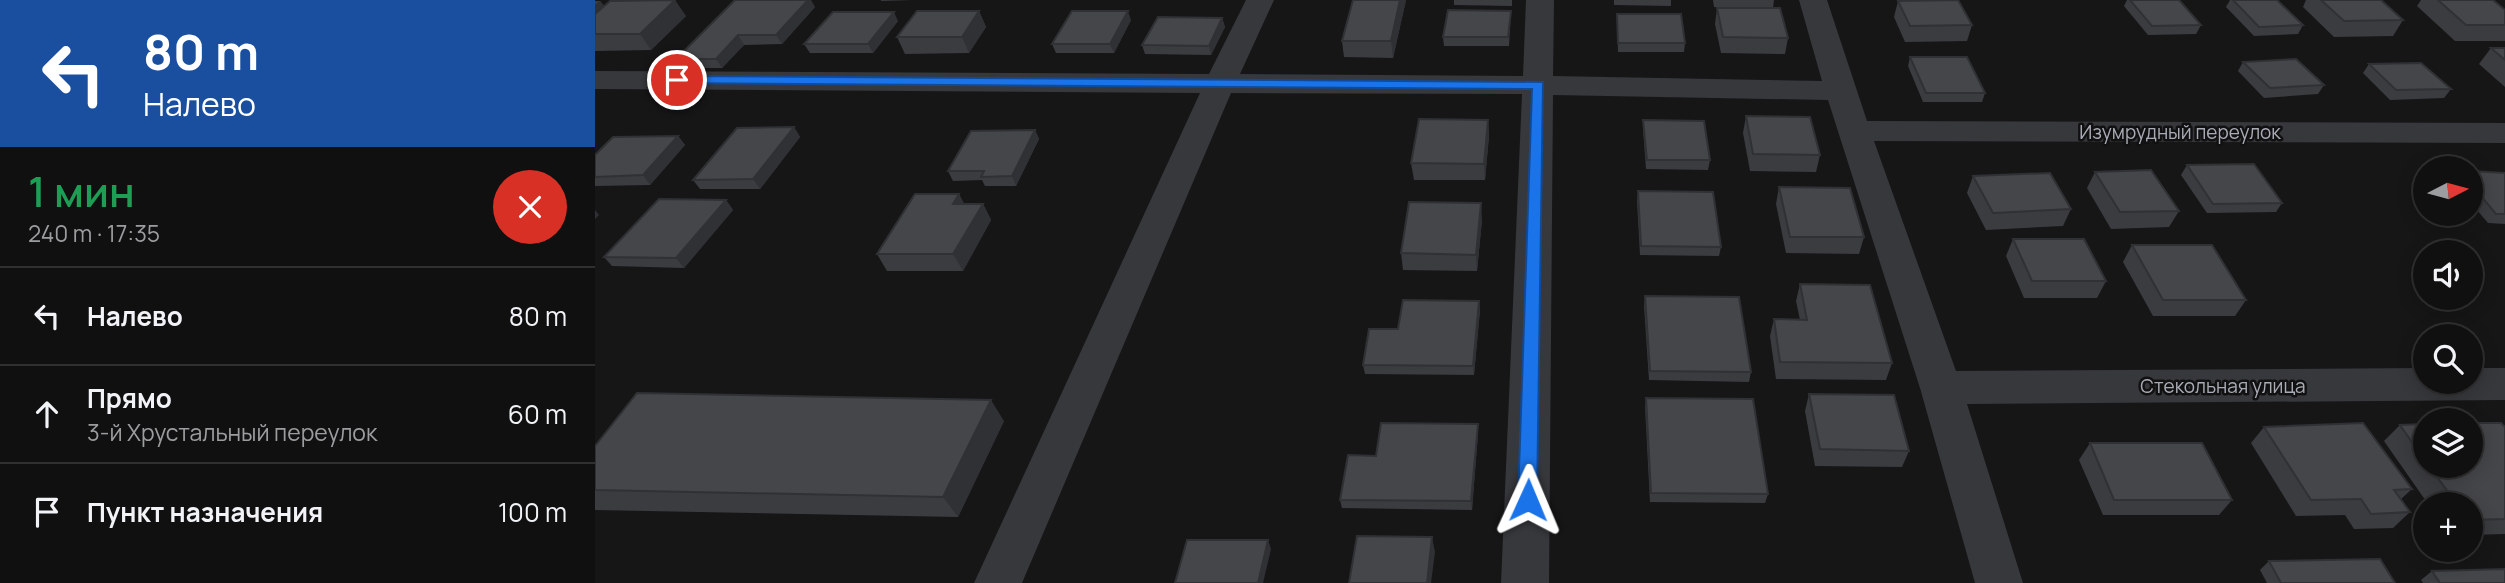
<!DOCTYPE html>
<html lang="ru">
<meta charset="utf-8">
<style>
:root{--surface:#101011;--page:#1e1e1f;--text:#f1f3f6;--muted:#9c9d9f;--line:#303031}
body{margin:0;font-family:Manrope,sans-serif;background:var(--page);color:var(--text);height:100vh;display:flex;flex-direction:column;font-size:26px;white-space:nowrap}
*{box-sizing:border-box;margin:0}
p{font-size:23px;color:var(--muted)}
.icon{flex:none;width:38px;height:38px;fill:none;stroke:currentColor;stroke-width:2;stroke-linecap:round;stroke-linejoin:round}
.map{position:relative;flex:1;overflow:hidden}
.details{display:flex;flex-direction:column;background:var(--surface);width:595px}
.details>*{flex:none}
.guide{background:#1a4fa0;color:#fff;overflow:hidden}
.needle{width:46px;rotate:84deg}
.controls{position:absolute;left:1818px;top:156px;display:grid;gap:14px}
.controls a{display:grid;place-items:center;width:70px;height:70px;border-radius:50%;background:var(--surface);box-shadow:0 4px 18px #0003,0 0 0 2px var(--line);font-size:35px}
.pin{position:absolute;display:grid;place-items:center;width:60px;height:60px;color:#fff;margin:-30px;border:4px solid #fff;border-radius:50%;box-shadow:0 2px 7px #0007}
.me{position:absolute;width:77px;margin:-38px;rotate:1deg;stroke-linejoin:round;filter:drop-shadow(0 0 5px #0008)}
.turn{display:flex;align-items:center;gap:24px;height:147px;padding:0 28px;font-size:32px}
.turn .icon{width:91px;height:91px;stroke-width:2.5}
.turn b{display:block;font-size:49px;line-height:60px}
.round{display:grid;place-items:center;flex:none;width:74px;height:74px;border-radius:37px;background:var(--page)}
.overview{display:flex;align-items:center;justify-content:space-between;height:119px;padding:0 28px}
h1{font-size:42px;font-weight:600;line-height:52px;color:#1e9e55}
ul{padding:0;list-style:none}
li{display:flex;align-items:center;gap:21px;height:98px;padding:0 28px;border-top:2px solid var(--line)}
li div{flex:1}
li b{display:block;font-size:26px}
li em{font-style:normal}
main{display:flex;flex:1;min-height:0}
.map>svg:first-child{display:block}
.lines{fill:none;stroke-linecap:round;stroke-linejoin:round}
.street{fill:#37383c;fill-rule:evenodd}
.wall{fill:#3b3c40}
.shaded-wall{fill:#303134}
.building{fill:#45464a;stroke:#303134;stroke-width:2}
.route{fill:#1a73e8;stroke:#114b97;stroke-width:2}
.labels{text-anchor:middle;dominant-baseline:central;stroke-width:5;stroke-linejoin:round;paint-order:stroke}
.street-label{font-size:19px;fill:#a9acb6;stroke:#111112}
</style>
<main>
<section class="details">
<div class="guide">
<div class="turn"><svg class="icon" aria-label="left" viewBox="0 0 24 24"><path d="M17 20v-9H6M10 6l-5 5 5 5"/></svg><div><b>80 m</b>Налево</div></div>
</div>
<div class="overview"><div><h1>1 мин</h1><p>240 m · 17:35</p></div><a class="round" style="background:#d93025;color:#fff"><svg class="icon" aria-label="close" viewBox="0 0 24 24"><path d="M6 6l12 12M18 6L6 18"/></svg></a></div>
<ul>
<li><svg class="icon" aria-label="left" viewBox="0 0 24 24"><path d="M17 20v-9H6M10 6l-5 5 5 5"/></svg><div><b>Налево</b></div><em>80 m</em></li>
<li><svg class="icon" aria-label="ahead" viewBox="0 0 24 24"><path d="M12 20V5M6 11l6-6 6 6"/></svg><div><b>Прямо</b><p>3-й Хрустальный переулок</p></div><em>60 m</em></li>
<li><svg class="icon" aria-label="arrive" viewBox="0 0 24 24"><path d="M6 21V4h12l-3 4 3 4H6"/></svg><div><b>Пункт назначения</b></div><em>100 m</em></li>
</ul>
</section>
<div class="map">
<svg width="1910" height="583" viewBox="0 0 1910 583">
<rect width="100%" height="100%" fill="#161617"/>
<g class="lines">
<polygon class="street" points="651,0 679,0 645,74 928,76 931,0 959,0 958,76 1227,81 1204,0 1232,0 1272,121 1910,123 1910,143 1279,141 1361,371 1830,368 1830,382 1876,382 1876,368 1910,368 1910,400 1372,404 1428,583 1380,583 1325,388 1233,100 958,95 954,583 906,583 927,94 636,93 427,583 379,583 605,93 0,89 0,71 614,74"/>
</g>
<g class="wall">
<polygon points="286,0 318,0 286,1"/>
<polygon points="811,0 798,58 749,57 747,41"/>
<polygon points="859,0 917,0 917,6 859,5"/>
<polygon points="1019,0 1076,0 1076,6 1019,5"/>
<polygon points="1118,0 1179,0 1178,8 1119,7"/>
<polygon points="1532,0 1584,0 1606,25 1601,34 1553,35 1529,6"/>
<polygon points="1635,0 1682,0 1708,25 1703,34 1659,36 1631,7"/>
<polygon points="1711,0 1786,0 1808,20 1798,36 1739,37 1708,7"/>
<polygon points="1826,0 1898,0 1910,10 1910,41 1860,41 1822,6"/>
<polygon points="0,1 5,1 9,6 91,16 56,50 0,51"/>
<polygon points="1303,1 1377,25 1372,41 1310,42 1299,17"/>
<polygon points="220,7 187,44 149,45 127,68 87,68 81,59"/>
<polygon points="1122,8 1193,38 1190,54 1126,53 1120,24"/>
<polygon points="384,11 391,27 374,53 310,54 302,37"/>
<polygon points="916,11 914,46 849,46 848,37"/>
<polygon points="1022,14 1090,43 1089,52 1023,52"/>
<polygon points="627,18 630,27 616,55 550,54 547,45"/>
<polygon points="536,20 519,53 461,53 457,44"/>
<polygon points="303,21 278,53 215,53 209,44"/>
<polygon points="1896,48 1910,48 1910,87 1884,64"/>
<polygon points="1315,57 1390,93 1387,102 1328,102 1313,66"/>
<polygon points="1648,62 1729,85 1723,94 1669,98 1643,71"/>
<polygon points="1774,64 1856,89 1849,98 1795,100 1768,73"/>
<polygon points="1151,116 1225,155 1221,172 1155,171 1148,133"/>
<polygon points="893,120 894,136 890,180 819,180 816,163"/>
<polygon points="1048,120 1115,160 1113,170 1051,169 1048,129"/>
<polygon points="199,127 205,137 165,189 105,189 98,180"/>
<polygon points="440,130 444,139 421,186 390,186 387,180 358,181 353,171"/>
<polygon points="83,136 90,145 55,185 0,186 0,155"/>
<polygon points="1592,165 1687,203 1681,212 1612,213 1586,175"/>
<polygon points="1876,171 1910,173 1910,224 1893,223 1876,203"/>
<polygon points="1500,172 1584,211 1574,227 1516,229 1492,188"/>
<polygon points="1378,176 1476,209 1468,226 1391,230 1372,193"/>
<polygon points="1184,187 1269,237 1264,254 1191,253 1181,204"/>
<polygon points="1043,191 1126,247 1124,256 1045,255 1042,201"/>
<polygon points="364,194 369,204 388,204 396,220 368,271 292,271 282,254"/>
<polygon points="131,200 138,210 89,268 17,266 9,257"/>
<polygon points="887,220 882,271 808,270 806,253"/>
<polygon points="1418,239 1511,281 1502,298 1429,298 1411,256"/>
<polygon points="1537,245 1651,300 1640,316 1558,316 1528,262"/>
<polygon points="1205,284 1297,363 1291,380 1181,379 1175,336 1179,319 1205,320 1201,301"/>
<polygon points="1050,296 1156,372 1154,382 1054,380 1049,306"/>
<polygon points="884,301 885,310 879,375 770,374 768,365 803,329"/>
<polygon points="1214,394 1314,451 1307,467 1220,466 1210,411"/>
<polygon points="1051,398 1173,494 1170,503 1055,502 1050,407"/>
<polygon points="409,421 363,517 0,510 0,446"/>
<polygon points="883,424 883,433 877,510 747,508 745,500 781,456"/>
<polygon points="1830,424 1830,466 1876,466 1910,427 1910,534 1876,535 1876,504 1833,504 1789,441 1805,425"/>
<polygon points="1669,427 1817,489 1806,499 1815,512 1798,528 1759,529 1750,515 1701,516 1656,443"/>
<polygon points="1495,443 1637,500 1624,515 1508,515 1484,460"/>
<polygon points="1674,561 1800,583 1672,583 1665,570"/>
<polygon points="1837,571 1910,583 1828,583 1826,580"/>
</g>
<g class="shaded-wall">
<polygon points="80,0 91,16 56,50 45,34"/>
<polygon points="213,0 216,0 220,7 187,44 181,35"/>
<polygon points="805,0 811,0 798,58 796,41"/>
<polygon points="5,1 12,9 0,19 0,5"/>
<polygon points="384,11 391,27 374,53 367,37"/>
<polygon points="533,11 536,20 519,53 515,44"/>
<polygon points="299,12 303,21 278,53 273,44"/>
<polygon points="627,18 630,27 616,55 614,46"/>
<polygon points="143,35 149,45 127,68 121,59"/>
<polygon points="893,120 894,136 890,180 889,164"/>
<polygon points="199,127 205,137 165,189 158,179"/>
<polygon points="440,130 444,139 421,186 417,176"/>
<polygon points="83,136 90,145 55,185 48,175"/>
<polygon points="364,194 373,211 358,204"/>
<polygon points="131,200 138,210 89,268 81,258"/>
<polygon points="886,203 887,220 882,271 881,255"/>
<polygon points="388,204 396,220 368,271 358,254"/>
<polygon points="0,210 4,215 0,219"/>
<polygon points="884,301 885,310 879,375 878,366"/>
<polygon points="396,400 409,421 363,517 348,497"/>
<polygon points="883,424 883,433 877,510 876,501"/>
<polygon points="837,537 840,552 836,583 832,583"/>
<polygon points="673,540 676,549 668,583 663,583"/>
</g>
<g class="building">
<polygon points="80,0 45,34 0,34 0,14 15,1"/>
<polygon points="140,0 213,0 181,35 143,35 121,59 81,59"/>
<polygon points="758,0 805,0 796,41 747,41"/>
<polygon points="1363,0 1377,25 1315,26 1303,1"/>
<polygon points="1535,0 1584,0 1606,25 1557,26"/>
<polygon points="1638,0 1682,0 1708,25 1664,27"/>
<polygon points="1726,0 1786,0 1808,20 1749,21"/>
<polygon points="1843,0 1898,0 1910,10 1910,25 1871,25"/>
<polygon points="1122,8 1185,8 1193,38 1128,37"/>
<polygon points="853,10 916,11 913,37 848,37"/>
<polygon points="322,11 384,11 367,37 302,37"/>
<polygon points="477,11 533,11 515,44 457,44"/>
<polygon points="238,12 299,12 273,44 209,44"/>
<polygon points="1022,14 1086,14 1090,43 1023,43"/>
<polygon points="563,17 627,18 614,46 547,45"/>
<polygon points="1896,48 1910,48 1910,60"/>
<polygon points="1315,57 1372,57 1390,93 1331,93"/>
<polygon points="1701,59 1729,85 1675,88 1648,62"/>
<polygon points="1826,63 1856,89 1801,90 1774,64"/>
<polygon points="1151,116 1215,117 1225,155 1158,154"/>
<polygon points="824,119 893,120 889,164 816,163"/>
<polygon points="1048,120 1109,121 1115,160 1052,160"/>
<polygon points="199,127 158,179 98,180 142,128"/>
<polygon points="440,130 417,176 386,177 389,171 353,171 376,131"/>
<polygon points="83,136 48,175 0,177 0,155 18,137"/>
<polygon points="1659,164 1687,203 1618,204 1592,165"/>
<polygon points="1556,170 1584,211 1525,212 1500,172"/>
<polygon points="1876,171 1910,173 1910,214 1901,214 1876,184"/>
<polygon points="1455,173 1476,209 1398,213 1378,176"/>
<polygon points="1184,187 1255,188 1269,237 1195,237"/>
<polygon points="1043,191 1118,192 1126,247 1046,246"/>
<polygon points="320,194 364,194 358,204 388,204 358,254 282,254"/>
<polygon points="64,199 131,200 81,258 9,257"/>
<polygon points="814,202 886,203 881,255 806,253"/>
<polygon points="1418,239 1489,239 1511,281 1437,281"/>
<polygon points="1537,245 1617,245 1651,300 1568,300"/>
<polygon points="1205,284 1275,285 1297,363 1185,362 1179,319 1212,320"/>
<polygon points="1050,296 1144,297 1156,372 1055,371"/>
<polygon points="808,300 884,301 878,366 768,365 774,329 803,329"/>
<polygon points="42,393 396,400 348,497 0,490 0,446"/>
<polygon points="1214,394 1299,395 1314,451 1225,449"/>
<polygon points="1051,398 1158,399 1173,494 1056,493"/>
<polygon points="786,423 883,424 876,501 745,500 753,455 781,456"/>
<polygon points="1768,423 1817,489 1799,490 1815,512 1776,514 1766,499 1716,500 1669,427"/>
<polygon points="1876,423 1906,423 1910,427 1910,519 1876,520 1876,504 1862,504 1834,466 1876,466"/>
<polygon points="1830,424 1830,461 1805,425"/>
<polygon points="1495,443 1607,443 1637,500 1519,500"/>
<polygon points="762,536 837,537 832,583 754,583"/>
<polygon points="592,540 673,540 663,583 580,583"/>
<polygon points="1785,559 1800,583 1686,583 1674,561"/>
<polygon points="1910,569 1910,583 1845,583 1837,571"/>
</g>
<polygon class="route" points="82,76 948,82 942,500 939,506 933,508 926,506 923,500 937,89 77,83 77,77"/>
<g class="labels">
<g class="street-label">
<text x="1585" y="132">Изумрудный переулок</text>
<text x="1628" y="386">Стекольная улица</text>
</g>
</g>
</svg>
<div class="controls">
<a><svg class="needle" viewBox="-14 -14 28 28"><path d="M0-13l5 13h-10z" fill="#e53935"/><path d="M0 13l5-13h-10z" fill="#9c9d9f"/></svg></a>
<a><svg class="icon" aria-label="sound" viewBox="0 0 24 24"><path d="M4 9h4l5-4v14l-5-4H4zM17 9q2 3 0 6"/></svg></a>
<a><svg class="icon" aria-label="search" viewBox="0 0 24 24"><circle cx="10" cy="10" r="6"/><path d="M15 15l6 6"/></svg></a>
<a><svg class="icon" aria-label="layers" viewBox="0 0 24 24"><path d="M12 4l9 5-9 5-9-5zM3 14l9 5 9-5"/></svg></a>
<a>+</a>
</div>
<div class="pin" style="left:82px;top:80px;background:#d93025"><svg class="icon" aria-label="arrive" viewBox="0 0 24 24"><path d="M6 21V4h12l-3 4 3 4H6"/></svg></div>
<svg class="me" style="left:933px;top:500px" viewBox="-20 -20 40 40"><path d="M0-17L14 15 0 8-14 15z" fill="#1a73e8" stroke="#fff" stroke-width="4"/></svg>
</div>
</main>
